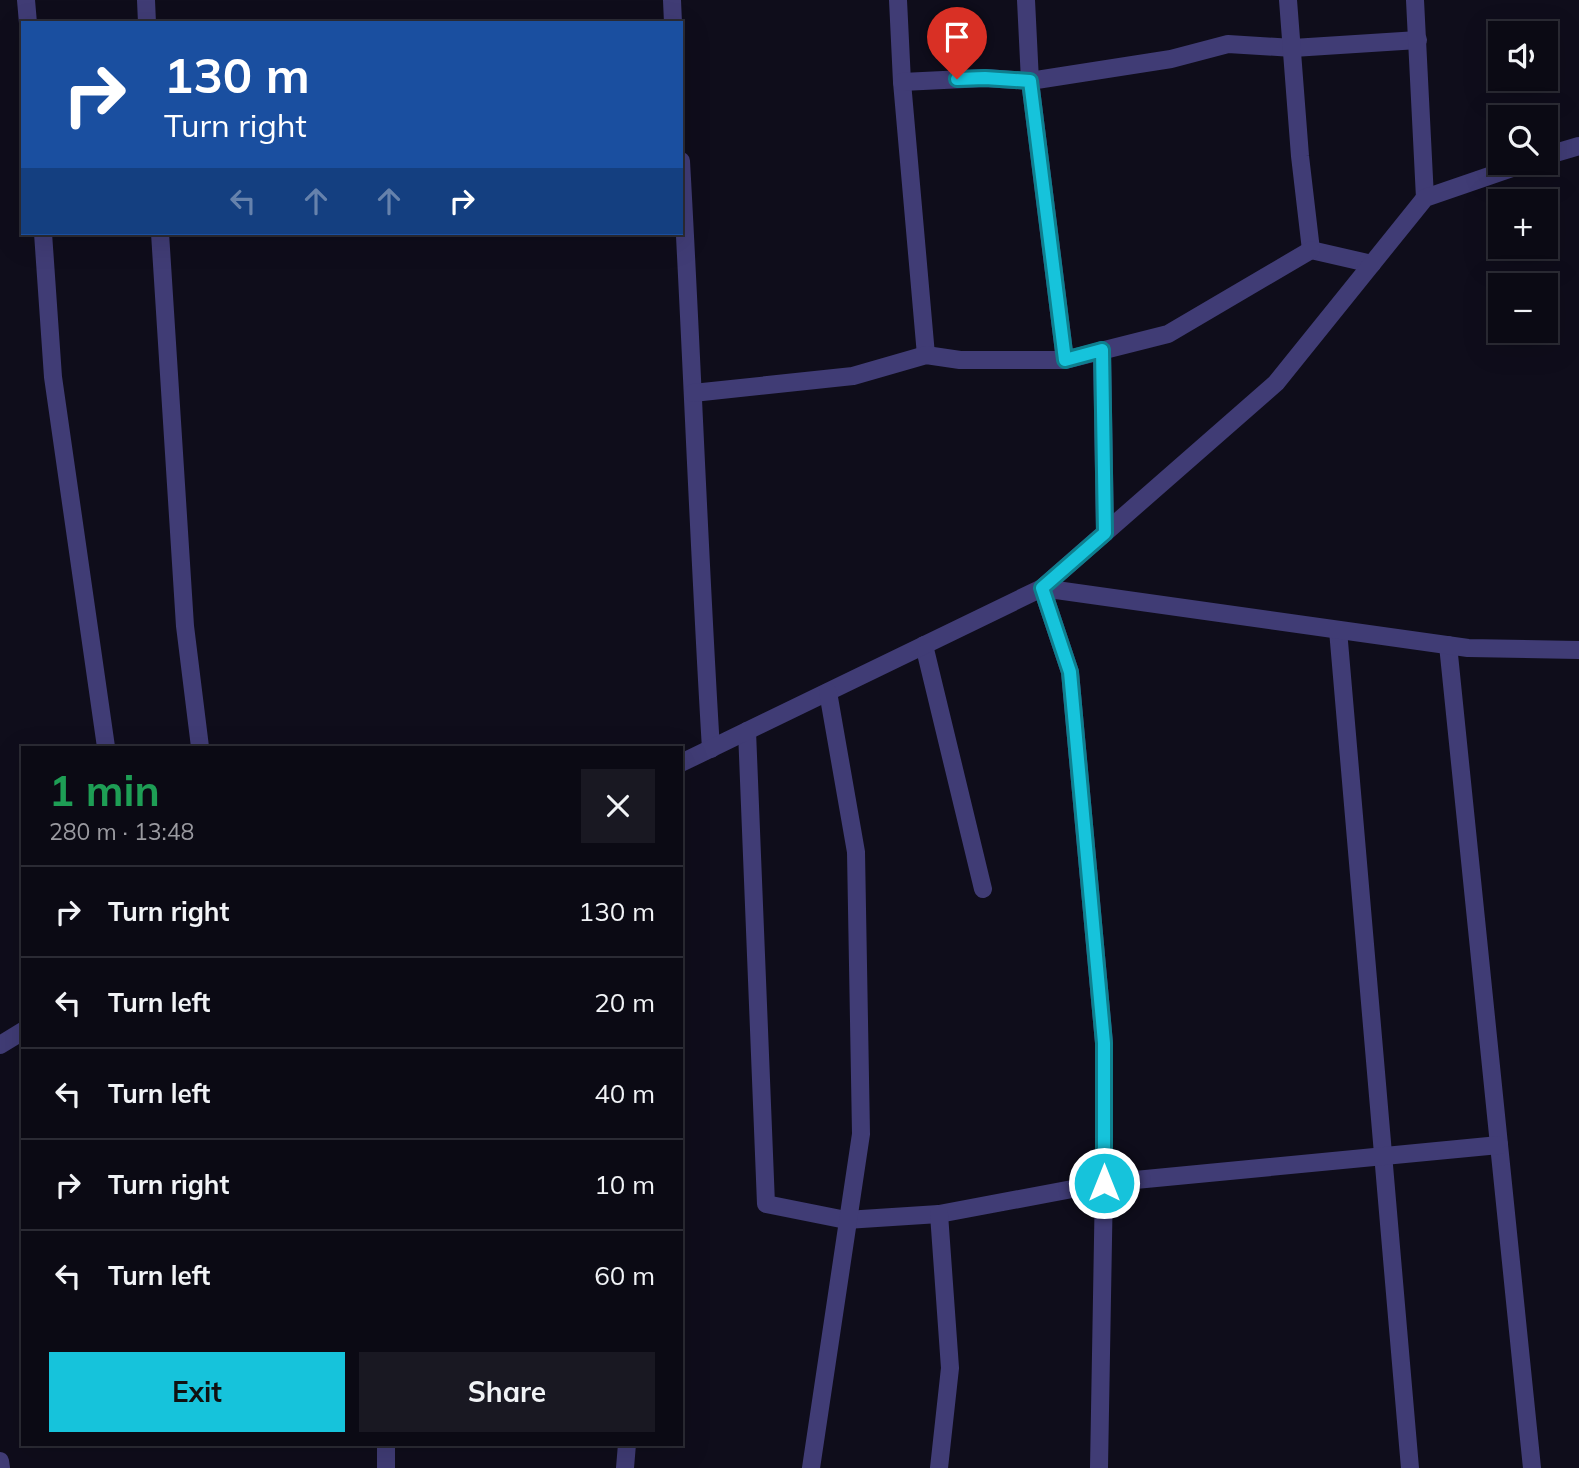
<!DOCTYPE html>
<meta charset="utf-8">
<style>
:root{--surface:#0b0a14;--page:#191822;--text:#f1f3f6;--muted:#9a9aa0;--line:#2b2b34;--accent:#16c3db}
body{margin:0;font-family:Mulish,sans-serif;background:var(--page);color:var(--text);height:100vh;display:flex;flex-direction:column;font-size:26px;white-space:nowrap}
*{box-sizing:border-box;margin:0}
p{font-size:23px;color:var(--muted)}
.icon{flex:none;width:38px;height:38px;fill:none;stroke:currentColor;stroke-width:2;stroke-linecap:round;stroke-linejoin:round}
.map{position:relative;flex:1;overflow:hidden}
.sheet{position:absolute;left:21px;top:746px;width:662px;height:700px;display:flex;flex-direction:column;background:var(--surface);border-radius:0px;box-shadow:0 7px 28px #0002,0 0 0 2px var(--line)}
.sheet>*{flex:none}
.guide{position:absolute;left:21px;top:21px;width:662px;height:214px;border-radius:0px;box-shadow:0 7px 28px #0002,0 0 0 2px var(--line);background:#1a4fa0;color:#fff;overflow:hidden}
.controls{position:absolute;left:1488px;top:21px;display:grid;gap:14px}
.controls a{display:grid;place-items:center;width:70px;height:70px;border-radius:0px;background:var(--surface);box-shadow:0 7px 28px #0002,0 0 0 2px var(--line);font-size:35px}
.pin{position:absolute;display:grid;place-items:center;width:60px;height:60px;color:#fff;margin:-72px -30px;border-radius:50% 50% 50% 0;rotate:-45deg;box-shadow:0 0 7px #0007}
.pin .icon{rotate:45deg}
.me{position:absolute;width:77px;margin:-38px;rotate:0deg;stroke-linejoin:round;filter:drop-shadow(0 0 5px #0008)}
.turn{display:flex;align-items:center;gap:24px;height:147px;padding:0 28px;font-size:32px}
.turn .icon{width:91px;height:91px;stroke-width:2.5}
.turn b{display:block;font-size:49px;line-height:60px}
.lanes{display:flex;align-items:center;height:66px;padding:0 28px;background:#0003;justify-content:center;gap:35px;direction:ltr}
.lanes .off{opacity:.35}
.round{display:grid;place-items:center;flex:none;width:74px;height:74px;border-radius:0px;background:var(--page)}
.overview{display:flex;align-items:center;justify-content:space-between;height:119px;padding:0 28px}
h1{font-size:42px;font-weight:700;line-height:52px;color:#1e9e55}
.primary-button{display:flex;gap:14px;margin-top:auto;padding:14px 28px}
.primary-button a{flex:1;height:80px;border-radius:0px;background:var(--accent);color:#111;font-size:28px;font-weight:700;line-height:80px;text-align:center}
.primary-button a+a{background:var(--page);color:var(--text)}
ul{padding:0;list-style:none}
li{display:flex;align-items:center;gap:21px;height:91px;padding:0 28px;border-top:2px solid var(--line)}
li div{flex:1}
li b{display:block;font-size:26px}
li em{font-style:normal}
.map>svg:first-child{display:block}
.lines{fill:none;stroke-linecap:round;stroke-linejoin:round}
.minor{stroke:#403c75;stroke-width:18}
.route-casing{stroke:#0e7f8e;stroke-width:18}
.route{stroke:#16c3db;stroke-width:12}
</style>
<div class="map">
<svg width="1579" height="1468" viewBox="0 0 1579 1468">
<rect width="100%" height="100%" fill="#0f0d1b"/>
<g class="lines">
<g class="minor">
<polyline points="26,0 28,23"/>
<polyline points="146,0 147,23"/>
<polyline points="672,0 673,23"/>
<polyline points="898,0 902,82 926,355"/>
<polyline points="1026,0 1030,81 1171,59 1228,44 1293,48 1418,40"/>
<polyline points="1288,0 1300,156 1311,250 1372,264"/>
<polyline points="1415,0 1425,198"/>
<polyline points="902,82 985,78 1030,81 1065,360 1168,334 1311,250"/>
<polyline points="1545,156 1579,146"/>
<path d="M681,161C692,357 699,553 711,749"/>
<polyline points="43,233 53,377 106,747"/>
<polyline points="160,233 185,626 200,747"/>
<polyline points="1102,350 1105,533"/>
<polyline points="693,393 853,376 926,355 960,360 1065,360"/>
<polyline points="1338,630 1410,1468"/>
<polyline points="924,645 983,889"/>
<polyline points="1448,645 1532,1468"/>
<polyline points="747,731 766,1204 846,1220 939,1214 1104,1183 1499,1145"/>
<polyline points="681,763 1042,588 1276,383 1425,198 1527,163"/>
<polyline points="0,1045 23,1031"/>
<polyline points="939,1214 950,1368 939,1468"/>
<polyline points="386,1444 386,1468"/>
<polyline points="0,1461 1,1468"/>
<polyline points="625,1468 627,1444"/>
<polyline points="811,1468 861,1134 856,852 828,692"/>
<polyline points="1099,1468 1104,1183 1104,1043 1070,672 1042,588 1468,648 1579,650"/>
</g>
</g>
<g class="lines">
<defs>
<polyline id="route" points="957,79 985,78 1030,81 1065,360 1102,350 1105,533 1042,588 1070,672 1104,1043 1104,1183"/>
</defs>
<use href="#route" class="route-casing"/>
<use href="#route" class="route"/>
</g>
</svg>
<div class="controls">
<a><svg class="icon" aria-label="sound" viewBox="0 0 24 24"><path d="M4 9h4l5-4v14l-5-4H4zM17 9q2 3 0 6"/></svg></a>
<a><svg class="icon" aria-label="search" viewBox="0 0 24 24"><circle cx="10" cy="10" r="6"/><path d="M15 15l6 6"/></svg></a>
<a>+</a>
<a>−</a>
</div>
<div class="pin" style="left:957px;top:79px;background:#d93025"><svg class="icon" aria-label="arrive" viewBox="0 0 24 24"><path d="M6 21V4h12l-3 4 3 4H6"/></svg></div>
<svg class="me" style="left:1104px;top:1183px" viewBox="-20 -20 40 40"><circle r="17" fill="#16c3db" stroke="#fff" stroke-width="3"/><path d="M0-11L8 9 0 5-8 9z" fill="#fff"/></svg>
<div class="guide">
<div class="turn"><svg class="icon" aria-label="right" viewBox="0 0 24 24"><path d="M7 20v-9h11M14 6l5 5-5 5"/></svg><div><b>130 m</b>Turn right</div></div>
<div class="lanes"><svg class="icon off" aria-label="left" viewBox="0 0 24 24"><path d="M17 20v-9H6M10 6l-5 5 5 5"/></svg><svg class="icon off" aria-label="ahead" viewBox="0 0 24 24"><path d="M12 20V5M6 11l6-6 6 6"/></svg><svg class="icon off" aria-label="ahead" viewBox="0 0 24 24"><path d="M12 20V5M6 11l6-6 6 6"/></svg><svg class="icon" aria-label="right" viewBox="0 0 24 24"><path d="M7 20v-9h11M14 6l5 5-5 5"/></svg></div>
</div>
<section class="sheet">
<div class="overview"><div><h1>1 min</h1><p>280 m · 13:48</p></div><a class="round"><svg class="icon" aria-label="close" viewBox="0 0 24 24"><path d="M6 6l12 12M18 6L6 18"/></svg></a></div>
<ul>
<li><svg class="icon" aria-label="right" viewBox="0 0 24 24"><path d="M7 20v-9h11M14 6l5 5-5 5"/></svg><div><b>Turn right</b></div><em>130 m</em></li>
<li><svg class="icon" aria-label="left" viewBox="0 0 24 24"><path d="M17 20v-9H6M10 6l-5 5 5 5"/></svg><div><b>Turn left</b></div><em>20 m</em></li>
<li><svg class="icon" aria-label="left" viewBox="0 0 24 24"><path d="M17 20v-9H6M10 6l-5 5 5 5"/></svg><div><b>Turn left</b></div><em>40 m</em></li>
<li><svg class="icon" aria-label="right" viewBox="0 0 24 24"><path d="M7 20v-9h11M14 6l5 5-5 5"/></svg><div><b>Turn right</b></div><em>10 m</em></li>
<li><svg class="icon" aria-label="left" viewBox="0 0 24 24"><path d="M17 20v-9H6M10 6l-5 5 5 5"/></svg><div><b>Turn left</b></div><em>60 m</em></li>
</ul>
<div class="primary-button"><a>Exit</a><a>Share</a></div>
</section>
</div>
